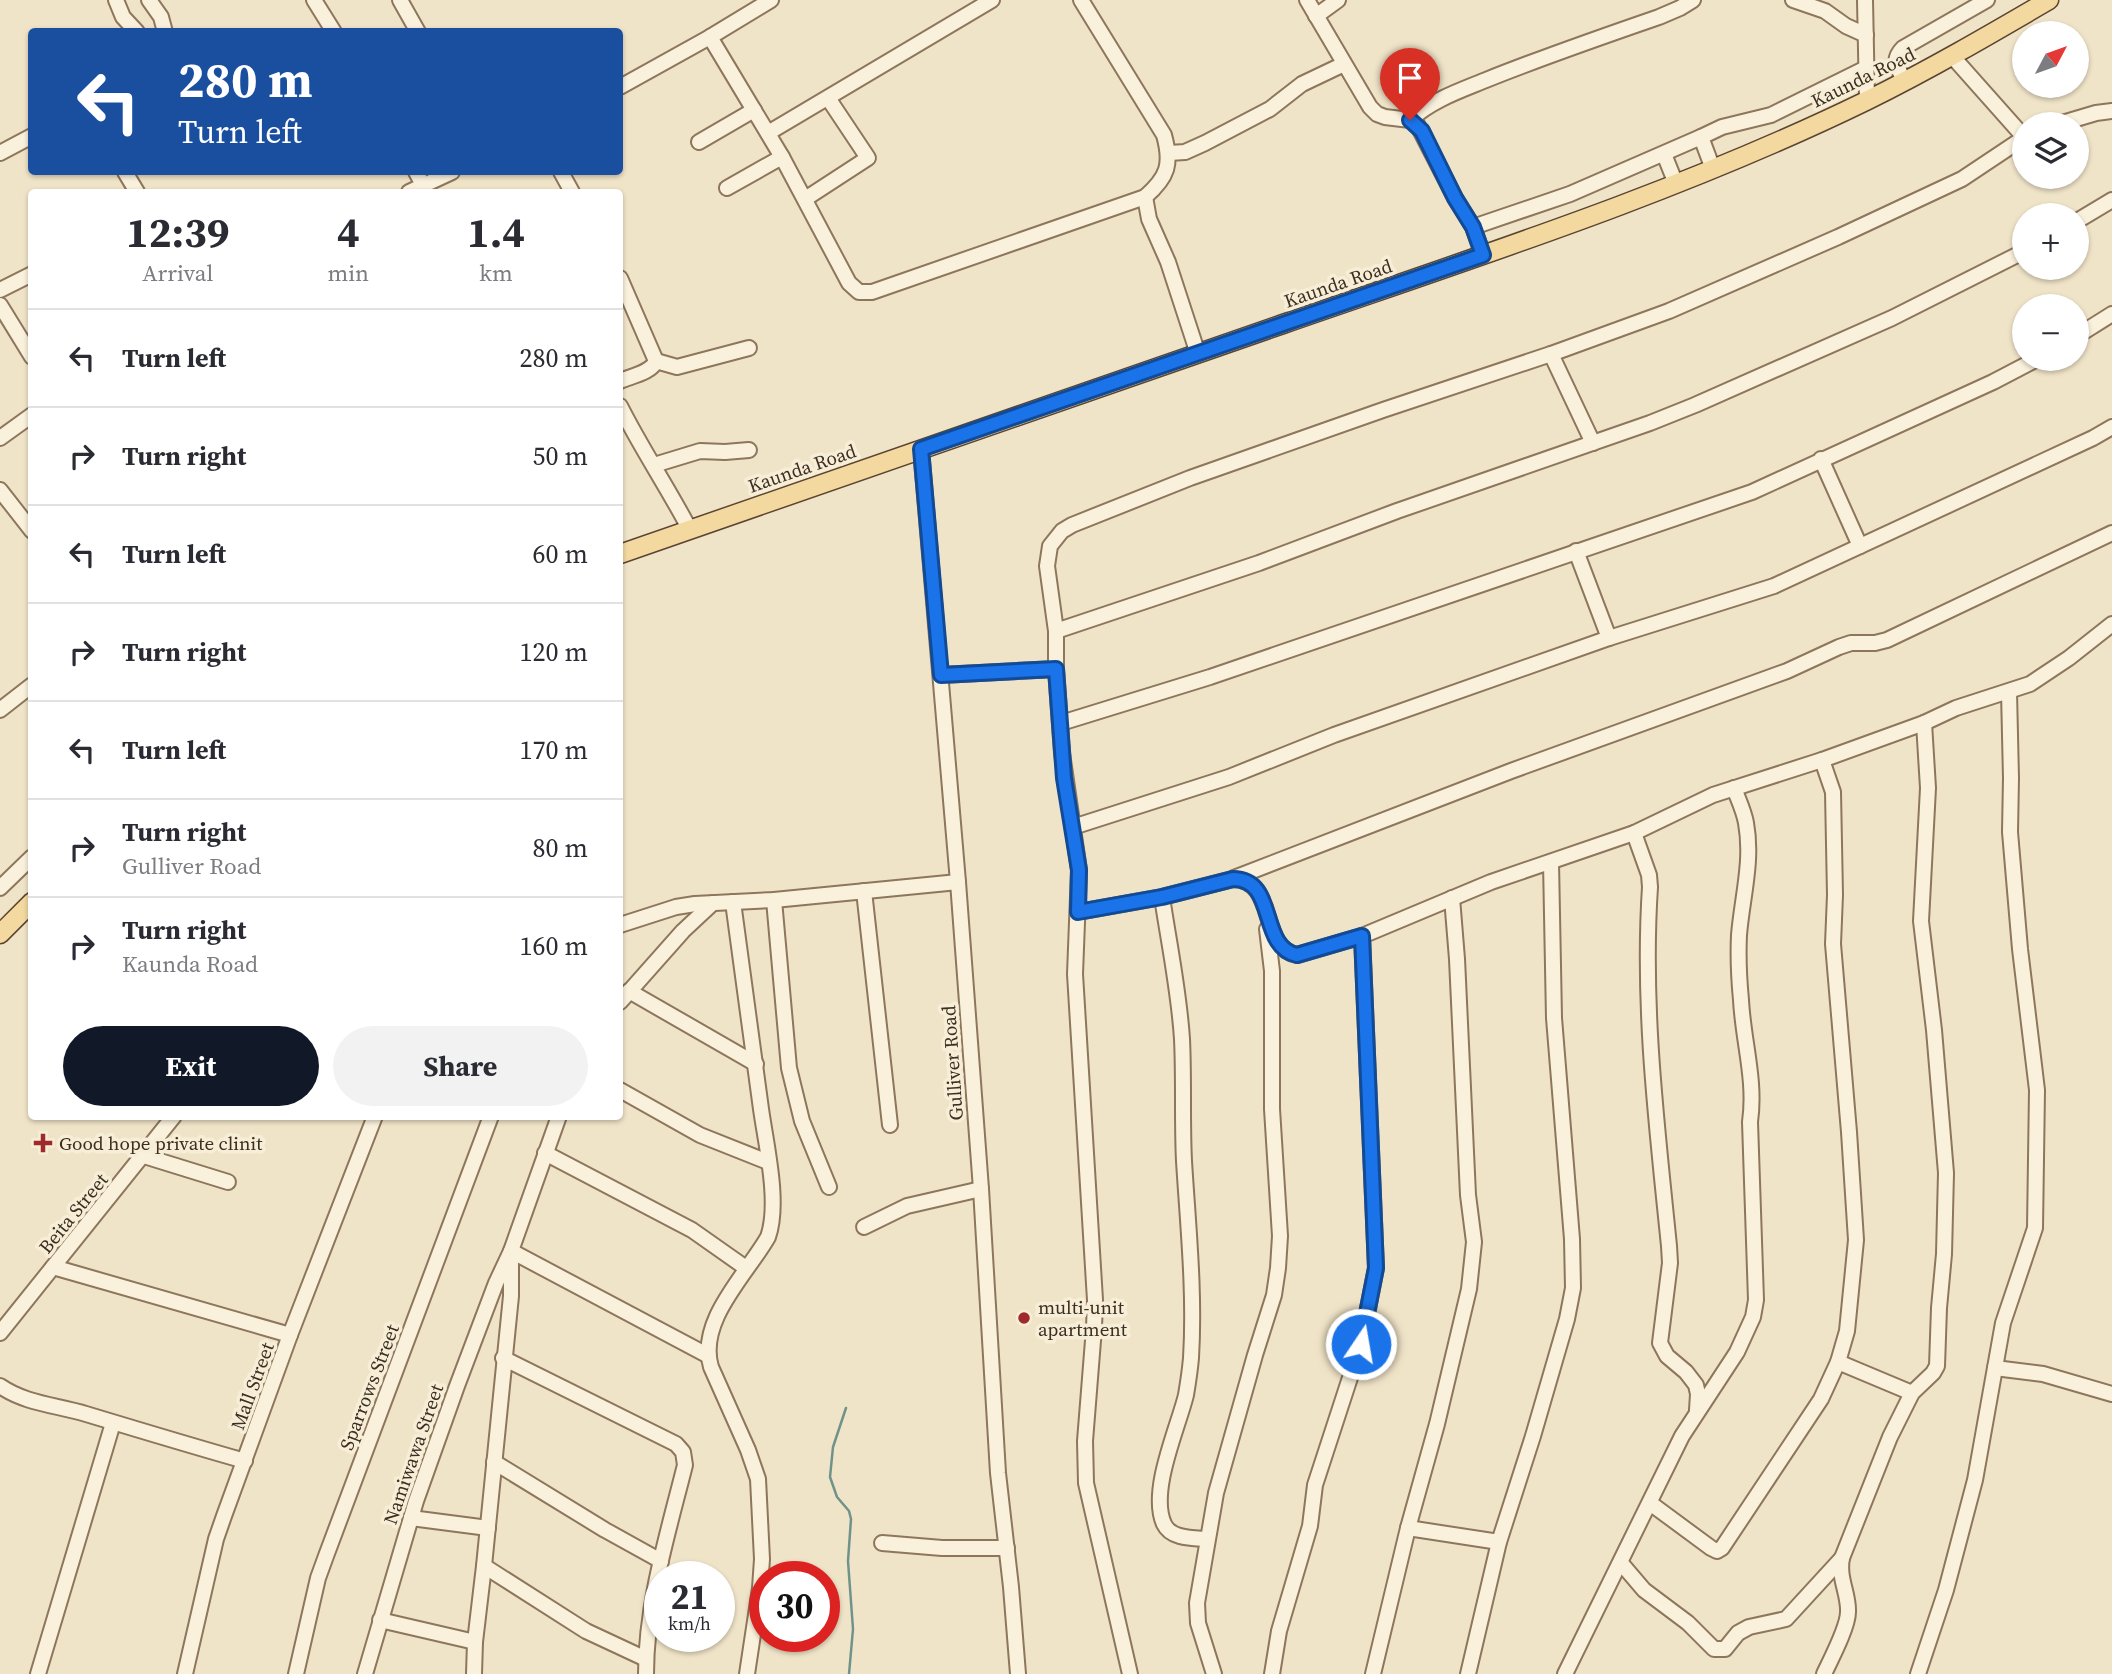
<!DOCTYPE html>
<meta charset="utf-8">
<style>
:root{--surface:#fff;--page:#f2f2f3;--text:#2b2b33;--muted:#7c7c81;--line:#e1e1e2;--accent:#111827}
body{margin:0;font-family:"Source Serif 4",serif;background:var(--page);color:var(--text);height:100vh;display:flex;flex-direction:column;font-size:26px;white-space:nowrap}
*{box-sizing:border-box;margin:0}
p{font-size:23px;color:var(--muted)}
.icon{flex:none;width:38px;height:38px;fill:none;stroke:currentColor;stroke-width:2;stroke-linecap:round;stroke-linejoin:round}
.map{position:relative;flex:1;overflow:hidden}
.sheet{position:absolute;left:28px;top:189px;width:595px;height:931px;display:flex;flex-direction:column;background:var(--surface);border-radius:7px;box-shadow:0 2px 5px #0004}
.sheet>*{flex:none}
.top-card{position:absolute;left:28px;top:28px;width:595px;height:147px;border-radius:7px;box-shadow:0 2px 5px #0004;background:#1a4fa0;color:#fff;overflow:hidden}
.needle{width:46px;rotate:49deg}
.tools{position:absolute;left:2012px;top:21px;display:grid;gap:14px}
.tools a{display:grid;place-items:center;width:77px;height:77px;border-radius:50%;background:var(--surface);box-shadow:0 2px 5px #0004;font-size:35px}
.speed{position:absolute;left:644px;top:1561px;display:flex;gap:14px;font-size:35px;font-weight:700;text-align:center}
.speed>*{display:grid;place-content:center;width:91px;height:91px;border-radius:50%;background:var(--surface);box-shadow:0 2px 5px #0004;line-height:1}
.speed small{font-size:18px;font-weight:400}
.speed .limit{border:10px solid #d22;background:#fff;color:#111}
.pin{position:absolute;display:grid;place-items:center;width:60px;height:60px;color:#fff;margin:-72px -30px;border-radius:50% 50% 50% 0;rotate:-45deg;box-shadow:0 0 7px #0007}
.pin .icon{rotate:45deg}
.me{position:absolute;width:77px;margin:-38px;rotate:12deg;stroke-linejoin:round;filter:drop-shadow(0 0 5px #0008)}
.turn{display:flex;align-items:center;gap:24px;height:147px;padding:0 35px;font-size:32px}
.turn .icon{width:91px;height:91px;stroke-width:2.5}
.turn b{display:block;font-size:49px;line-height:60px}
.eta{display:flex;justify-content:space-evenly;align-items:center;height:119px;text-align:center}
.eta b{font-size:42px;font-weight:700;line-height:49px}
.button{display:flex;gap:14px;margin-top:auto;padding:14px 35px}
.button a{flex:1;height:80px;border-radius:42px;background:var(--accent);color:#fff;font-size:28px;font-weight:700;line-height:80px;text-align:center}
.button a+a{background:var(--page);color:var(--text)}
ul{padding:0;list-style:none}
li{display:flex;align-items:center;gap:21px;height:98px;padding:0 35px;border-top:2px solid var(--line)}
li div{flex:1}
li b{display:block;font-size:26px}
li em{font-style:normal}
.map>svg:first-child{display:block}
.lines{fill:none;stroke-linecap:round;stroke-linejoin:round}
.stream{stroke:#6f938a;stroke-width:2.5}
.minor-casing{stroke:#8d765c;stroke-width:18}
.major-casing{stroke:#5b4430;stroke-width:21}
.minor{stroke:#faf1dc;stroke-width:14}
.major{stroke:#f3d9a0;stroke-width:18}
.route-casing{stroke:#114b97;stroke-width:18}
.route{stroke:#1a73e8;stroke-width:12}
.poi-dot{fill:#9e2a2b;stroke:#f7eed8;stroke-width:2.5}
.labels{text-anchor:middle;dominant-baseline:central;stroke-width:7;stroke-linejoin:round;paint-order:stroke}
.street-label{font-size:19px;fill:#3d2e20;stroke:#f7eed8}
.poi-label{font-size:19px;fill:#3d2e20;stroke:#f7eed8;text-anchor:start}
</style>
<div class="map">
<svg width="2112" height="1674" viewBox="0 0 2112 1674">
<rect width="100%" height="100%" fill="#f0e4c8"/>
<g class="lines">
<polyline class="stream" points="846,1408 833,1447 830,1477 837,1497 849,1511 851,1519 848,1561 853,1629 849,1674"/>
<defs>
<g id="minor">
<polyline points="116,0 123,17 137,32"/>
<polyline points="149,0 161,17 165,32"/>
<polyline points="314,0 334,32"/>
<polyline points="400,0 418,32"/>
<polyline points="1307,0 1370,107 1377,114 1385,117 1410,120 1417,124 1455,198 1473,227 1483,255"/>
<polyline points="1793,0 1825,11 1846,26 1866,35"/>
<polyline points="1865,0 1867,100"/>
<polyline points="1316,16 1338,0"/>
<path d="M710,37L782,157L849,283L859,292H872L1145,197C1168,177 1172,164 1164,135L1081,0"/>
<polyline points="1952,56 2024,137"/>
<path d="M1904,81C1898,67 1891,60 1903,48L1987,0"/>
<polyline points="620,87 710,37 771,0"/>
<path d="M1410,120C1432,100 1459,91 1486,80C1543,57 1601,37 1659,17L1680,8L1693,0"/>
<polyline points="2059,124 2096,113 2112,111"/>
<polyline points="768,133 992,0"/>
<polyline points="699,142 754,110"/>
<polyline points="0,153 32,136"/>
<polyline points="1169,153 1185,152 1205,143 1270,109 1302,84 1344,64"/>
<polyline points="1664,154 1676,184"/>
<polyline points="1713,169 1701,137 1722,127 1771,115 1866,68"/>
<polyline points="125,172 137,192"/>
<polyline points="416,172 423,185"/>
<polyline points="561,172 572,192"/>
<polyline points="727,188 782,157"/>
<polyline points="409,192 452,172"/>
<polyline points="1145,197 1149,219 1168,262 1198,354"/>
<polyline points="805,199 868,158 828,98"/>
<polyline points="2077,221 2112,200"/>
<polyline points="1473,227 1570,194 1701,137"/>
<path d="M620,278L656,361C651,373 631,376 620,381"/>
<polyline points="0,290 32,274"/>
<polyline points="0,305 32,357"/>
<polyline points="2077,336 2112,314"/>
<polyline points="1551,354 1593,443"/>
<polyline points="656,361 677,367 749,348"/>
<path d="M620,406C641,448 668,488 690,530"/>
<polyline points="0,438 32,415"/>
<polyline points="921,449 958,882 981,1189 998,1473 1011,1587 1018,1674"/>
<polyline points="1821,459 1860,546"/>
<polyline points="654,465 700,451 725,452 749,450"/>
<polyline points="0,490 32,531"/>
<polyline points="1576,551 1609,638"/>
<polyline points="1056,631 1259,563 1397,511 1650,423 1695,405 1892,318 2025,251"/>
<polyline points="941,675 1056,669"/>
<polyline points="0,710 32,685"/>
<polyline points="1061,723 1210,677 1752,492 1993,382 2037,359"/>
<polyline points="1073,827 1229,777 1334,735 1609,638 1774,586 2093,438 2112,427"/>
<path d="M1634,833L1649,875L1650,887C1642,1007 1657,1127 1669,1246L1670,1263L1660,1343L1667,1356L1686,1372L1696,1385L1698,1394L1697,1410"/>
<polyline points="1234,878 1511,771 1787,671 1839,647 1851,643 1875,643 1887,640 2112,533"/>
<polyline points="0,888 32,857"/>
<polyline points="864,891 890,1125"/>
<path d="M1162,897C1169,944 1179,991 1182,1039C1184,1080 1182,1121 1184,1161C1188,1226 1195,1293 1191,1358C1190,1370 1188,1383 1186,1395C1178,1428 1149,1491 1164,1524C1171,1539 1193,1538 1207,1539"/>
<polyline points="774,900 789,1068 802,1121 829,1187"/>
<path d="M733,902C742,971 752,1040 761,1109C766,1145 780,1203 768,1237C747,1274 697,1321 711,1367L748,1450L758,1479L762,1559L760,1588L747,1674"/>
<path d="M1078,912L1162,897L1233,879C1278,880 1258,947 1297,955L1362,936L1491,882L1634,833L1713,795L1822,760L1924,723L1956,708L2030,684L2069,658L2112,624"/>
<polyline points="620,925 676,907 695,904 774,900 958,882"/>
<polyline points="629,991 756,1064"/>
<polyline points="620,1002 683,931 713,903"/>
<polyline points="620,1090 700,1135 768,1162"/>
<polyline points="545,1153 692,1230 746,1268"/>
<polyline points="144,1156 228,1182"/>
<polyline points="864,1227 907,1206 981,1189"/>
<polyline points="53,1267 290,1335"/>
<polyline points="0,1333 174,1116"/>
<path d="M503,1358L676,1444L683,1452L685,1465C668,1533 646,1603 646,1674"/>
<polyline points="1838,1362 1912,1393"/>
<polyline points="1995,1368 2043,1374 2112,1394"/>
<path d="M0,1386C26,1404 57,1405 86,1414C139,1430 192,1446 245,1461"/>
<polyline points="494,1462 605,1530 661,1561"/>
<polyline points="1650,1503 1711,1548 1717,1551 1722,1548 1821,1399 1838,1362 1847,1331 1856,1240 1849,1132 1833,944 1835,895 1833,792 1822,760"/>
<polyline points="411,1518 488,1528"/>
<polyline points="1408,1528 1499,1542"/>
<polyline points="882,1543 942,1548 1007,1548"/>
<polyline points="1621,1563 1644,1590 1688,1623 1714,1649 1725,1649 1738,1633 1749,1627 1786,1619 1842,1558"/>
<polyline points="484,1566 586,1631 646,1659"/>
<polyline points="380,1620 475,1642"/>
<polyline points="38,1674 113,1423"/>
<polyline points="185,1674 216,1539 224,1516 290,1335 375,1116"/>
<polyline points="296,1674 318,1578 326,1556 491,1116"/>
<polyline points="365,1674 416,1501 457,1386 496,1283 511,1251 707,1355"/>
<polyline points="474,1674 475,1642 484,1566 511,1296 511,1251 559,1116"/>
<polyline points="1130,1674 1086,1483 1085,1441 1094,1328 1095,1300 1075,974 1079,870 1062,753 1056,669 1056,631 1047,566 1050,546 1062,531 1072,525 1190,478 1383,410 1551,354 1669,311 1838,237 1962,179 2025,137"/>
<polyline points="1214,1674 1198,1623 1197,1603 1216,1493 1255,1355 1274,1295 1278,1268 1280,1236 1272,1109 1272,971 1267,929"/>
<polyline points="1272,1674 1279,1631 1310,1526 1315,1485 1361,1344 1376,1268 1362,936"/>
<polyline points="1373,1674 1408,1528 1437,1424 1469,1289 1474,1242 1468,1195 1457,959 1452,898"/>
<polyline points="1468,1674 1499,1542 1533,1436 1567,1319 1573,1288 1572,1239 1554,1018 1551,862"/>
<path d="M1565,1674L1682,1436L1737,1352L1753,1317L1756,1300L1750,1122C1756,1080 1743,1041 1741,1000C1739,979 1738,956 1739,935C1742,898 1753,861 1746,823C1744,811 1738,799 1734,788"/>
<path d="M1824,1674C1831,1659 1848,1627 1848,1612C1849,1594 1838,1578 1842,1558L1890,1437L1912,1393L1933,1373L1937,1366L1939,1308L1944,1254L1946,1173L1934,1030L1921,921L1928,788L1924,723"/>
<polyline points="1918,1674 1946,1590 1975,1480 2003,1323 2035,1228 2037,1090 2020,949 2010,832 2011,778 2009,692"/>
</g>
<g id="major">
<path d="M620,554C841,478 1062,401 1283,324C1479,256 1679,192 1866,101C1929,70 1989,35 2049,0"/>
<polyline points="0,934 32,902"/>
</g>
</defs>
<use href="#minor" class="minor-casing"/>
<use href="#major" class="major-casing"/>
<use href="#minor" class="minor"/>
<use href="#major" class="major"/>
</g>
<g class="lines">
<defs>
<path id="route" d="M1361,1344L1376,1268L1362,936L1297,955C1258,947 1278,879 1233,879L1162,897L1078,912L1079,870L1064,778L1056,669L941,675L921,449L1483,255L1473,227L1455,198L1422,131L1410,120"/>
</defs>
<use href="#route" class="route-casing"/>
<use href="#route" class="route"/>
</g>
<g class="poi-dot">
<path d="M39.5 1132.5h7v7h7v7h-7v7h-7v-7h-7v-7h7z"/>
<circle cx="1024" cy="1318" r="7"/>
</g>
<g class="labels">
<g class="street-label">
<text transform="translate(1863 77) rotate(-26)">Kaunda Road</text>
<text transform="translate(1338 283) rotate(-19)">Kaunda Road</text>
<text transform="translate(802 468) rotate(-19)">Kaunda Road</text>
<text transform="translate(952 1063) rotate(-94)">Gulliver Road</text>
<text transform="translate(73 1213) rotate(-51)">Beita Street</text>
<text transform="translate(252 1386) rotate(-70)">Mall Street</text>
<text transform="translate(369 1387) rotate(-69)">Sparrows Street</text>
<text transform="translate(413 1454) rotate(-71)">Namiwawa Street</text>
</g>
<g class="poi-label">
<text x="59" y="1143">Good hope private clinit</text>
<text x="1038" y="1307">multi-unit<tspan x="1038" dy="22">apartment</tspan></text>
</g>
</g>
</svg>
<div class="tools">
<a><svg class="needle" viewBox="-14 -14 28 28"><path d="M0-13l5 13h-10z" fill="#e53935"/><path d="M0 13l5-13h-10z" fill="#7c7c81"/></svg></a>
<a><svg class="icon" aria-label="layers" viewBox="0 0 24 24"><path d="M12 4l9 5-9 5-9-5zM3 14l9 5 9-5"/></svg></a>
<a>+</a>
<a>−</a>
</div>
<div class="speed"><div>21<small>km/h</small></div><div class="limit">30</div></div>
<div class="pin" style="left:1410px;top:120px;background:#d93025"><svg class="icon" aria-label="arrive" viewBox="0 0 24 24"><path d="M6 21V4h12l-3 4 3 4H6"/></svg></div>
<svg class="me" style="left:1361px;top:1344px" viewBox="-20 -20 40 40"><circle r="17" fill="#1a73e8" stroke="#fff" stroke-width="3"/><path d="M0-11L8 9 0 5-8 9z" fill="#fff"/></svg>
<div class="top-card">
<div class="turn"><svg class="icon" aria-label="left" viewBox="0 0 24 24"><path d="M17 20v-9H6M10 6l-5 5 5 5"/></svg><div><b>280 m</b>Turn left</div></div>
</div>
<section class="sheet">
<div class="eta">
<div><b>12:39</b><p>Arrival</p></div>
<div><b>4</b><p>min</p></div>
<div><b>1.4</b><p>km</p></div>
</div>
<ul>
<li><svg class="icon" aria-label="left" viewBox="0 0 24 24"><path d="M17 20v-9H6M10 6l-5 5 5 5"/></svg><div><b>Turn left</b></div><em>280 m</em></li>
<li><svg class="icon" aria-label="right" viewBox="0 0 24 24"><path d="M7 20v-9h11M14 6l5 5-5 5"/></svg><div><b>Turn right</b></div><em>50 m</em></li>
<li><svg class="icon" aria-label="left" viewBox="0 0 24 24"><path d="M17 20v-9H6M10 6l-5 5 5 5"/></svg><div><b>Turn left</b></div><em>60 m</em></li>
<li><svg class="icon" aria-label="right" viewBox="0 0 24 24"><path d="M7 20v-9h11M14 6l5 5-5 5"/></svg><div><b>Turn right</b></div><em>120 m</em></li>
<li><svg class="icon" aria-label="left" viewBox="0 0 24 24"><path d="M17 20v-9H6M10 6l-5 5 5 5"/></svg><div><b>Turn left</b></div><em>170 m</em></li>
<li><svg class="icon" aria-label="right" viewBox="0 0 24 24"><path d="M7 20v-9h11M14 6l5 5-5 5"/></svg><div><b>Turn right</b><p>Gulliver Road</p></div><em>80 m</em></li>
<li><svg class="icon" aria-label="right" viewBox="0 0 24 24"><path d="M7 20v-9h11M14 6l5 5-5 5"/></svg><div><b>Turn right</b><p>Kaunda Road</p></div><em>160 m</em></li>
</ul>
<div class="button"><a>Exit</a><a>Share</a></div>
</section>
</div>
